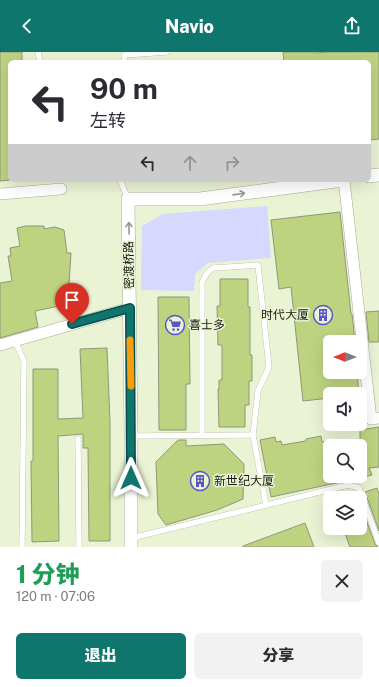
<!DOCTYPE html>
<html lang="zh">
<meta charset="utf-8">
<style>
:root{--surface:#fff;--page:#f2f2f3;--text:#2b2b33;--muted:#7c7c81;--accent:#0f766e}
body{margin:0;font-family:"Public Sans","Noto Sans SC",sans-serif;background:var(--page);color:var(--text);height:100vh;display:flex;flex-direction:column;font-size:15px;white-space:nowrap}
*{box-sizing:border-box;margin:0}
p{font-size:13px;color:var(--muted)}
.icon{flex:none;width:22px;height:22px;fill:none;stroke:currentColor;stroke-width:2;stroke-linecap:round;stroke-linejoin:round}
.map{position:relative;height:495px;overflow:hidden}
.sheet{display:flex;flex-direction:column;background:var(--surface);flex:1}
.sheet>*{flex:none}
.banner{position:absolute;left:8px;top:8px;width:363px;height:122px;border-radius:6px;box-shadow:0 4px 16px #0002;background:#fff;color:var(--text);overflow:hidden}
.needle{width:26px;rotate:270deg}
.buttons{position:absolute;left:323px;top:283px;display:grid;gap:8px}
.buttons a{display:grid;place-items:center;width:44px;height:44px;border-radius:6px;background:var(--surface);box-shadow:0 4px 16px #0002;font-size:20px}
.pin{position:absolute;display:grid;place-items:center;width:34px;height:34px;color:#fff;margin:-41px -17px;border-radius:50% 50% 50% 0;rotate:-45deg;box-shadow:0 0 4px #0007}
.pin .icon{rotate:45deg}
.me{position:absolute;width:44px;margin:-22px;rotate:0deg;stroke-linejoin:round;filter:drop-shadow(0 0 3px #0008)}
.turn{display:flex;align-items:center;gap:14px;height:84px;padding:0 16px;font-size:18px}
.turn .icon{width:52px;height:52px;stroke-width:2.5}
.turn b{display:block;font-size:28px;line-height:34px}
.lanes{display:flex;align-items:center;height:38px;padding:0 16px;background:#0003;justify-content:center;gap:20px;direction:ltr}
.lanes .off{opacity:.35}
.round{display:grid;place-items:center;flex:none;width:42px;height:42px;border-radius:6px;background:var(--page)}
.summary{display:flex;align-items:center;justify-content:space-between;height:68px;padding:0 16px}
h1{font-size:24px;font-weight:800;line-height:30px;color:#1e9e55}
.primary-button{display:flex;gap:8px;margin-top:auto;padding:8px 16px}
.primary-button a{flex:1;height:46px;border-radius:6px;background:var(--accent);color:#fff;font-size:16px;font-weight:800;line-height:46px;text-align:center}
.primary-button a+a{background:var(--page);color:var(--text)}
header{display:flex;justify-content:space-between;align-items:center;height:52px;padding:0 16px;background:var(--accent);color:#fff;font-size:18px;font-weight:800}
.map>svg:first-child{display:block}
.green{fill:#d6d9fd}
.building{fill:#bed380;stroke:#8f977a}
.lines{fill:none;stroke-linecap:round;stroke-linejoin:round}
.service-casing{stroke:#a5ad90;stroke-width:6}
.minor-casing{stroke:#a5ad90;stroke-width:12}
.tertiary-casing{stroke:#a5ad90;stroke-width:14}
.service{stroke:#fff;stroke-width:5.5}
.minor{stroke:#fff;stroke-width:11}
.tertiary{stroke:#fff;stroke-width:13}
.oneway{stroke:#979893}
.route-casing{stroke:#0a4d48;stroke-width:10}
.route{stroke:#0f766e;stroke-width:7}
.slow{stroke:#f59e0b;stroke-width:7}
.labels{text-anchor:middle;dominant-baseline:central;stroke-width:3;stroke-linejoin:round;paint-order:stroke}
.street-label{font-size:12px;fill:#181b10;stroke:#eaf3d4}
.poi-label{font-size:12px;fill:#181b10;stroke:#eaf3d4;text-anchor:start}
</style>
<header><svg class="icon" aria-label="back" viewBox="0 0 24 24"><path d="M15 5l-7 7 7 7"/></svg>Navio<svg class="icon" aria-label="share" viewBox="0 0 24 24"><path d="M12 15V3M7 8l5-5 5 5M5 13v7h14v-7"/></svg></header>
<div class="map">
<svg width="379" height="495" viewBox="0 0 379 495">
<rect width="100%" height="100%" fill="#eaf3d4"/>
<polygon class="green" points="267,154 271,206 208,211 195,222 194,239 141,238 142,174 163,162"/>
<g class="building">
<polygon points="0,0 22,0 22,10 10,10 10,128 0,129"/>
<polygon points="283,0 315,0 315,1 329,0 379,0 379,87 369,88 369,10 284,10"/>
<polygon points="340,160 351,262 352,262 355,290 330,290 330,320 357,320 359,342 330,342 330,346 303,349 291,235 279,237 271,168"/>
<polygon points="26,174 44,174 44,177 55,175 64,178 67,201 71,201 68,249 64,253 35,259 38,275 0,286 0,231 12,229 8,204 11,204 10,196 20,194 17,176"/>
<polygon points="220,227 248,227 248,255 250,255 250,303 252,303 252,329 249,329 249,353 245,353 245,375 219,375 218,337 219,337 219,328 222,328 222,293 218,293 217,254 220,254"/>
<polygon points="158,245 189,245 190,332 186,332 186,378 159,378"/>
<polygon points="379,259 379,290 369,290 366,260"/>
<polygon points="107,296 110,370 110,489 89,489 88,396 83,396 83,382 58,384 59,489 32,490 31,409 33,409 33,317 58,317 58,367 83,366 80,297"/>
<polygon points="379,375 379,415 369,416 372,423 360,426 360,378"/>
<polygon points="321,384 322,390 330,388 330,424 349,424 350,428 271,445 260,388 275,385 276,390 281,389 282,393 306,389 306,387"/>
<polygon points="178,388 186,388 186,394 224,392 244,412 243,447 217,458 166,473 158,462 156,410"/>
<polygon points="377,436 379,442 379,479 365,440"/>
<polygon points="360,451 375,492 378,495 350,495 343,476 360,476"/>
<polygon points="305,471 314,495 243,495 243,494"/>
</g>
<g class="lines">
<defs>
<g id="service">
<polyline points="38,0 40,10"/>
<polyline points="125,10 124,3 167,0"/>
<polyline points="120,128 128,147"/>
<polyline points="15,289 24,309 22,495"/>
<polyline points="202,383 202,230 207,221 213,216 258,213 269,315 258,339 253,383 266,453"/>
<polyline points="132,384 253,383"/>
<polyline points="78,387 79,495"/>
<polyline points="132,486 348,433 359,436 379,491"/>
</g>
<g id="minor">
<polyline points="344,128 371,367 379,366"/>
<polyline points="0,142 61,137"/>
<polyline points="0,293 130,256"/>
</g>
<g id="tertiary">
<polyline points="369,124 379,123"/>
<polyline points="131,495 131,380 128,147 200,147 343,128"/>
</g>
</defs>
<use href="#service" class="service-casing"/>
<use href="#minor" class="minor-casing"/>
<use href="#tertiary" class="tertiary-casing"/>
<use href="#service" class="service"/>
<use href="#minor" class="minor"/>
<use href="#tertiary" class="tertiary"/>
</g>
<defs><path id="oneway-shaft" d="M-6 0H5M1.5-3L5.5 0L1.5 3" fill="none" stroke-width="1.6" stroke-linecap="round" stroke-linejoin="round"/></defs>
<g class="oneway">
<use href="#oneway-shaft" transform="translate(239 142) rotate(-8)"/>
<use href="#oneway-shaft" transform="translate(129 176) rotate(-91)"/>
</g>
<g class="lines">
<defs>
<polyline id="route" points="72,272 130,256 131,426"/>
</defs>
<use href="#route" class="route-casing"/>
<use href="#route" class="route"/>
<polyline class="slow" points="130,288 131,334"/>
</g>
<defs>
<symbol id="building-ring" viewBox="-11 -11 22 22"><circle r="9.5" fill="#eaf3d4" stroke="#5d53cb" stroke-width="1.5"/><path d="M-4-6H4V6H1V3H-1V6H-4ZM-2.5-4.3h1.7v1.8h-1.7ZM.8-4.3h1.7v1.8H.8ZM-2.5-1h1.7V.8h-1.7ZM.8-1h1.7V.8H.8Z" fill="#5d53cb"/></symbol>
<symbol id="supermarket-ring" viewBox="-11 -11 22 22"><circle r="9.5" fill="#eaf3d4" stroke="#5d53cb" stroke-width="1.5"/><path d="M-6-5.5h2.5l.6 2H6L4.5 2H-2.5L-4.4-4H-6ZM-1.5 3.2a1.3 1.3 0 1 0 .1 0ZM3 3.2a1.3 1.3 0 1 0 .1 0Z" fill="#5d53cb"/></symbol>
</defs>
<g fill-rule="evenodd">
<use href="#building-ring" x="312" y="252" width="22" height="22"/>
<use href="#supermarket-ring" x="164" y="262" width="22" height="22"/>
<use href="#building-ring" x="189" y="418" width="22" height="22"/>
</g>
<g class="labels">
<g class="street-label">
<text transform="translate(129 213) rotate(-91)">密渡桥路</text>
</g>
<g class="poi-label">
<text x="309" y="263" text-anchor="end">时代大厦</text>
<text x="189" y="273">喜士多</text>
<text x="214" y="429">新世纪大厦</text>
</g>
</g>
</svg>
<div class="buttons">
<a><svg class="needle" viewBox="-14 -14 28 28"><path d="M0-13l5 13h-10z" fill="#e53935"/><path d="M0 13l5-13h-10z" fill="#7c7c81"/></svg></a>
<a><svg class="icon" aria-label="sound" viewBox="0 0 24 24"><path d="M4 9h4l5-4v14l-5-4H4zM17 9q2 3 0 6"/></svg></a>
<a><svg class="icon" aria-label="search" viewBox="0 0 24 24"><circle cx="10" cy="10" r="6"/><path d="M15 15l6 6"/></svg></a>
<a><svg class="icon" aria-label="layers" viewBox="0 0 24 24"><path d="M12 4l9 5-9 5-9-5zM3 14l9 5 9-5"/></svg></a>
</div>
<div class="pin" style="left:72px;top:272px;background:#d93025"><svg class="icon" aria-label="arrive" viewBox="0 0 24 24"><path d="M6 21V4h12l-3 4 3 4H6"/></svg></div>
<svg class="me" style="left:131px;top:426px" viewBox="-20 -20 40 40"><path d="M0-17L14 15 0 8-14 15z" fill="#0f766e" stroke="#fff" stroke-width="4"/></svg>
<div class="banner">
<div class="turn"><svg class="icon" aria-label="left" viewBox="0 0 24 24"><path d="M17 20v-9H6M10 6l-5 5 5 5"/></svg><div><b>90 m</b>左转</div></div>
<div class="lanes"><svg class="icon" aria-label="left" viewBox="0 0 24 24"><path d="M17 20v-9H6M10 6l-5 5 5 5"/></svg><svg class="icon off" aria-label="ahead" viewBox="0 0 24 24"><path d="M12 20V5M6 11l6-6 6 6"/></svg><svg class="icon off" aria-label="right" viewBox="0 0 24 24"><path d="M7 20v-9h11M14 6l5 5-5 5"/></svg></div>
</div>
</div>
<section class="sheet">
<div class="summary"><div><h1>1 分钟</h1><p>120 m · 07:06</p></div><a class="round"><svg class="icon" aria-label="close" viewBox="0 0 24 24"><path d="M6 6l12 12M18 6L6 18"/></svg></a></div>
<div class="primary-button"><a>退出</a><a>分享</a></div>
</section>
